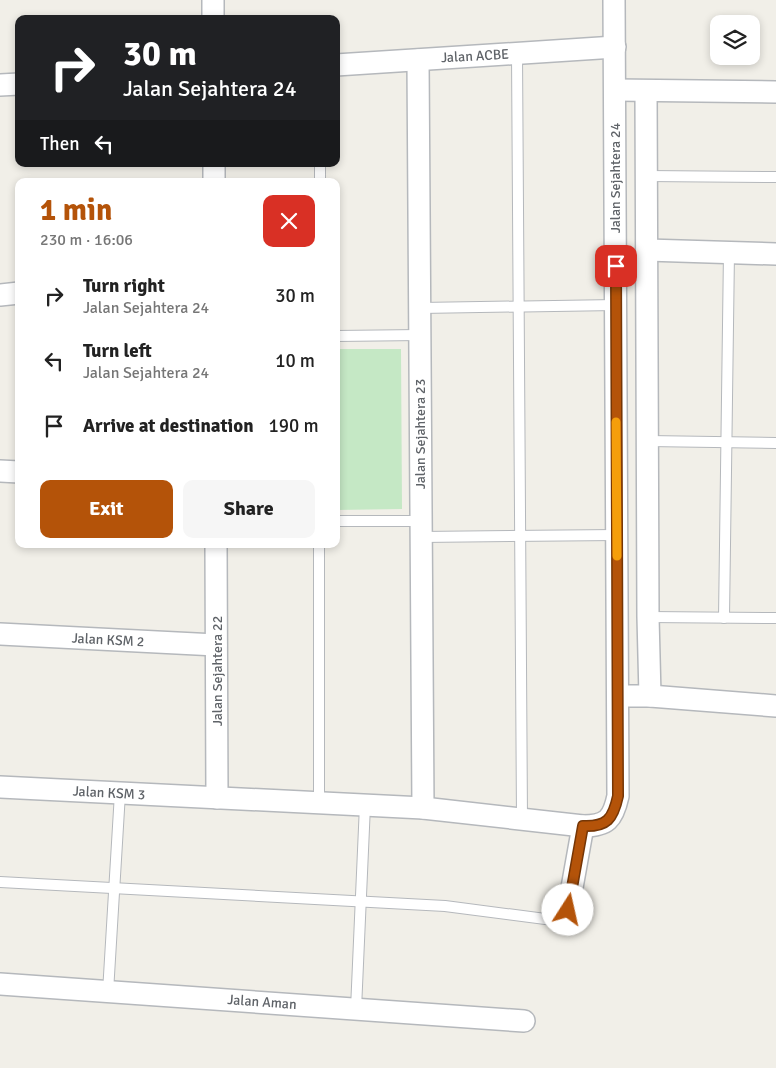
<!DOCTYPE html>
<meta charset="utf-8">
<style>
:root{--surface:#fff;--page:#f6f6f6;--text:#222;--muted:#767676;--accent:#b45309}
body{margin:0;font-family:Signika,sans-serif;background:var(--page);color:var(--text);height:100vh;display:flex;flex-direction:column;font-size:19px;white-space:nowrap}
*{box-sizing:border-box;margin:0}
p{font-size:16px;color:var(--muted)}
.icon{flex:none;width:28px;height:28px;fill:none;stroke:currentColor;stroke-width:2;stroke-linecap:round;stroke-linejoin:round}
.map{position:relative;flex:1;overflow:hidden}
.side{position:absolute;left:15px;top:178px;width:325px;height:370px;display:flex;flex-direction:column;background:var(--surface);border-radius:10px;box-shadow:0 2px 8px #0003}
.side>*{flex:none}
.top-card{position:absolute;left:15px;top:15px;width:325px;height:152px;border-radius:10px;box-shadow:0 2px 8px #0003;background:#202124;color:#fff;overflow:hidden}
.buttons{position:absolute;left:710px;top:15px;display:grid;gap:10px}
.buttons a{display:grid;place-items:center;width:50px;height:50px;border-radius:10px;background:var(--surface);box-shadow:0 2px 8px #0003;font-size:25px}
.pin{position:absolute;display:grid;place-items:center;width:42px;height:42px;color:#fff;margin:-21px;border-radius:10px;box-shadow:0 2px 8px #0006}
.me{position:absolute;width:55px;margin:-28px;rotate:10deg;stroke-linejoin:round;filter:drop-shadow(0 0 4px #0008)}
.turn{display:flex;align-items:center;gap:18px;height:105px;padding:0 25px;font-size:22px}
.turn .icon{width:65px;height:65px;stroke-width:2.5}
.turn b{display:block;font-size:35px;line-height:42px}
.then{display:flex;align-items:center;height:48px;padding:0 25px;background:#0003;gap:10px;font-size:19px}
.round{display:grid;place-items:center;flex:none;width:52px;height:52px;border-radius:10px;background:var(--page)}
.headline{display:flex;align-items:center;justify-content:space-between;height:85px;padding:0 25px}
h1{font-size:30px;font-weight:800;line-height:38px;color:var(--accent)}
.action{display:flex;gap:10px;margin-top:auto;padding:10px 25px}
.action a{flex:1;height:58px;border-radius:10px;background:var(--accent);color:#fff;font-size:20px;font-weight:800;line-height:58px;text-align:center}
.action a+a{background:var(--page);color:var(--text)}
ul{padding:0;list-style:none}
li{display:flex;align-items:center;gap:15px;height:65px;padding:0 25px}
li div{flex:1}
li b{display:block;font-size:19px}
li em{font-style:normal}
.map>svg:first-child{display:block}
.green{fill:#c5e8c5}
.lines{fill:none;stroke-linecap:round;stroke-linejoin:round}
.lane-casing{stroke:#b5b8bc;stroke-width:12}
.street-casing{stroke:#b5b8bc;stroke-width:24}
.lane{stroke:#fff;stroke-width:10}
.street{stroke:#fff;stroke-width:21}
.route-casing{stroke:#753606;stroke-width:12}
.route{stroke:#b45309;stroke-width:9}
.slow{stroke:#f59e0b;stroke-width:9}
.labels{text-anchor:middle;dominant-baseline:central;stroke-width:4;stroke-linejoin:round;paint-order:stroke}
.street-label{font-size:14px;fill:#5f6368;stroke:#fff}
</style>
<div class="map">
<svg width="776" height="1068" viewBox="0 0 776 1068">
<rect width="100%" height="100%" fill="#f1efe8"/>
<polygon class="green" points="336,349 401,349 402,509 336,510"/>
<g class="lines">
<defs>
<g id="lane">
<polyline points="517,54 522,819"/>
<polyline points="320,164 320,181"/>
<polyline points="646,176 776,177"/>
<polyline points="420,308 616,305"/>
<polyline points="336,336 420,335"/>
<polyline points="648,441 776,443"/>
<polyline points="336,521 421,521"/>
<polyline points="421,537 617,535"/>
<polyline points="319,544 319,803"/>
<polyline points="648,617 776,618"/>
<polyline points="724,618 729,252"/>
<polyline points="0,882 445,906 553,920 563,919"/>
<polyline points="108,992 120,793"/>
<polyline points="356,1009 365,805"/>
</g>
<g id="street">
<polyline points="213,0 213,19"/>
<polyline points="418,60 423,808"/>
<polyline points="336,65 615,47"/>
<polyline points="0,85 19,84"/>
<polyline points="615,90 776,92"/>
<polyline points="646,91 648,617 650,696"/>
<polyline points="214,164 214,181"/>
<polyline points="647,250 776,254"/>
<polyline points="0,295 19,293"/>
<polyline points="0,471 19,472"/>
<polyline points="216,544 217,798"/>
<polyline points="0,634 216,645"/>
<polyline points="618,696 650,696 776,706"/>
<path d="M0,787L423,808L583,826C607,826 613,819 618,796L614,0"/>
<polyline points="563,919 568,910 583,826"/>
<polyline points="0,984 524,1021"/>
</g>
</defs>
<use href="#lane" class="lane-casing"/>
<use href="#street" class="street-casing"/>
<use href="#lane" class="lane"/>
<use href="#street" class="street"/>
</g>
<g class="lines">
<defs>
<path id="route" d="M568,910L583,826C607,827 613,819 618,796L616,266"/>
</defs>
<use href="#route" class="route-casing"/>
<use href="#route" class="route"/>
<polyline class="slow" points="616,422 617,556"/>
</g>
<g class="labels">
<g class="street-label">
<text transform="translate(475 56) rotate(-3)">Jalan ACBE</text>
<text transform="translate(615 178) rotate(-90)">Jalan Sejahtera 24</text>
<text transform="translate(420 434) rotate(-90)">Jalan Sejahtera 23</text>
<text transform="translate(108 640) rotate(3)">Jalan KSM 2</text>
<text transform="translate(217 671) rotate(-90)">Jalan Sejahtera 22</text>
<text transform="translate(109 793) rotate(3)">Jalan KSM 3</text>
<text transform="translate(262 1002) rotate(4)">Jalan Aman</text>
</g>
</g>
</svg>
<div class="buttons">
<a><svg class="icon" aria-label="layers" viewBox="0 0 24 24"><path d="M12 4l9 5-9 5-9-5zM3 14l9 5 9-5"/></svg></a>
</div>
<div class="pin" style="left:616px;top:266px;background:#d93025"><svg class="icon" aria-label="arrive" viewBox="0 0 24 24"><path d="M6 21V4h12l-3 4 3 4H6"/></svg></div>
<svg class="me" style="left:568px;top:910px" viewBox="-20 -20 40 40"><circle r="19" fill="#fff"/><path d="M0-13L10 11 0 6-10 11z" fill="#b45309"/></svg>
<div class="top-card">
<div class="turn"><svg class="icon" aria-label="right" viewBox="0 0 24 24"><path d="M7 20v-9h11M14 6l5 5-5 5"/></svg><div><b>30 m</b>Jalan Sejahtera 24</div></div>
<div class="then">Then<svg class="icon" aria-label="left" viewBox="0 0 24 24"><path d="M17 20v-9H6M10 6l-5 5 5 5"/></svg></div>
</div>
<section class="side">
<div class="headline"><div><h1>1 min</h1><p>230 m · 16:06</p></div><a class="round" style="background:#d93025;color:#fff"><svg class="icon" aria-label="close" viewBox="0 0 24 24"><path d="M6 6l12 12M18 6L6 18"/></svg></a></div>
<ul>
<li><svg class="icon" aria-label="right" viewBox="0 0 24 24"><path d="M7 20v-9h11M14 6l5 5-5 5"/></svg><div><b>Turn right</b><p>Jalan Sejahtera 24</p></div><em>30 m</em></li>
<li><svg class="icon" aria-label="left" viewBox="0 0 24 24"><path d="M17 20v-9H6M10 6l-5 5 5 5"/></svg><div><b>Turn left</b><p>Jalan Sejahtera 24</p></div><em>10 m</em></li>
<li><svg class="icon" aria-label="arrive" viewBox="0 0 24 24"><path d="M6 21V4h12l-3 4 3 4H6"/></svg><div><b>Arrive at destination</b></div><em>190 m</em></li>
</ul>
<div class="action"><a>Exit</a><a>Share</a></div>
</section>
</div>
